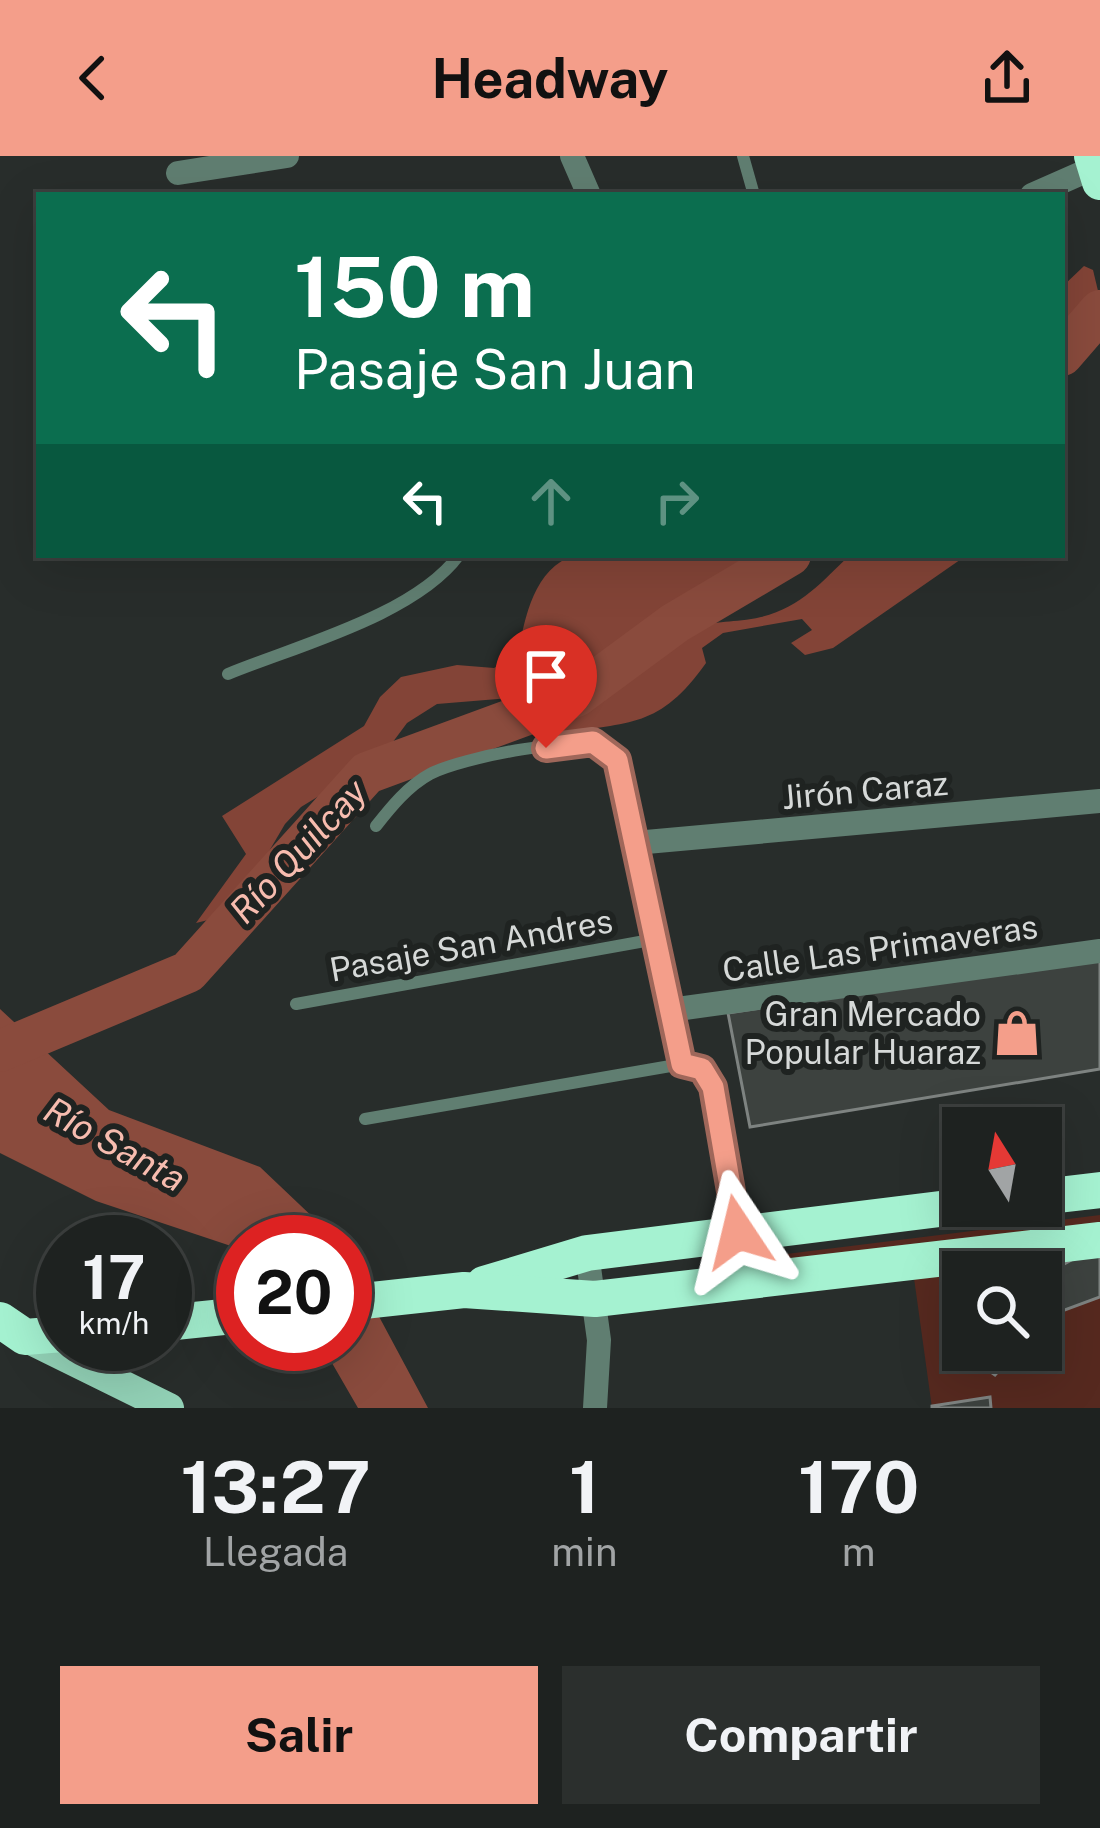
<!DOCTYPE html>
<html lang="es">
<meta charset="utf-8">
<style>
:root{--surface:#1e2220;--page:#2b2f2d;--text:#f1f3f6;--muted:#a1a4a5;--line:#3c3f3e;--accent:#f49e8a}
body{margin:0;font-family:"Public Sans",sans-serif;background:var(--page);color:var(--text);height:100vh;display:flex;flex-direction:column;font-size:45px;white-space:nowrap}
*{box-sizing:border-box;margin:0}
p{font-size:39px;color:var(--muted)}
.icon{flex:none;width:66px;height:66px;fill:none;stroke:currentColor;stroke-width:2;stroke-linecap:round;stroke-linejoin:round}
.map{position:relative;height:1252px;overflow:hidden}
.side{display:flex;flex-direction:column;background:var(--surface);flex:1}
.side>*{flex:none}
.guide{position:absolute;left:36px;top:36px;width:1029px;height:366px;border-radius:0px;box-shadow:0 12px 48px #0002,0 0 0 3px var(--line);background:#0b6e4f;color:#fff;overflow:hidden}
.needle{width:78px;rotate:349deg}
.controls{position:absolute;left:942px;top:951px;display:grid;gap:24px}
.controls a{display:grid;place-items:center;width:120px;height:120px;border-radius:0px;background:var(--surface);box-shadow:0 12px 48px #0002,0 0 0 3px var(--line);font-size:60px}
.speed{position:absolute;left:36px;top:1059px;display:flex;gap:24px;font-size:60px;font-weight:700;text-align:center}
.speed>*{display:grid;place-content:center;width:156px;height:156px;border-radius:50%;background:var(--surface);box-shadow:0 12px 48px #0002,0 0 0 3px var(--line);line-height:1}
.speed small{font-size:30px;font-weight:400}
.speed .limit{border:18px solid #d22;background:#fff;color:#111}
.pin{position:absolute;display:grid;place-items:center;width:102px;height:102px;color:#fff;margin:-123px -51px;border-radius:50% 50% 50% 0;rotate:-45deg;box-shadow:0 0 12px #0007}
.pin .icon{rotate:45deg}
.me{position:absolute;width:132px;margin:-66px;rotate:350deg;stroke-linejoin:round;filter:drop-shadow(0 0 9px #0008)}
.turn{display:flex;align-items:center;gap:42px;height:252px;padding:0 60px;font-size:54px}
.turn .icon{width:156px;height:156px;stroke-width:2.5}
.turn b{display:block;font-size:84px;line-height:102px}
.lanes{display:flex;align-items:center;height:114px;padding:0 60px;background:#0003;justify-content:center;gap:60px;direction:ltr}
.lanes .off{opacity:.35}
.eta{display:flex;justify-content:space-evenly;align-items:center;height:204px;text-align:center}
.eta b{font-size:72px;font-weight:700;line-height:84px}
.cta{display:flex;gap:24px;margin-top:auto;padding:24px 60px}
.cta a{flex:1;height:138px;border-radius:0px;background:var(--accent);color:#111;font-size:48px;font-weight:700;line-height:138px;text-align:center}
.cta a+a{background:var(--page);color:var(--text)}
header{display:flex;justify-content:space-between;align-items:center;height:156px;padding:0 60px;background:var(--accent);color:#111;font-size:54px;font-weight:700}
.map>svg:first-child{display:block}
.green{fill:#56291f;fill-rule:evenodd}
.forest{fill:#834437}
.water{fill:#8a4b3d}
.lines{fill:none;stroke-linecap:round;stroke-linejoin:round}
.river{stroke:#8a4b3d;stroke-width:42}
.building{fill:#3d423f;stroke:#7e8381;stroke-width:3}
.lane{stroke:#607e71;stroke-width:12}
.street{stroke:#607e71;stroke-width:24}
.primary{stroke:#92d1b6;stroke-width:30}
.highway{stroke:#a5f2d1;stroke-width:36}
.route-casing{stroke:#9f675a;stroke-width:30}
.route{stroke:#f49e8a;stroke-width:21}
.labels{text-anchor:middle;dominant-baseline:central;stroke-width:12;stroke-linejoin:round;paint-order:stroke}
.street-label{font-size:33px;fill:#d6d9d8;stroke:#1f2321}
.poi-label{font-size:33px;fill:#d6d9d8;stroke:#1f2321;text-anchor:end}
.water-label{font-size:36px;font-style:italic;fill:#f7bcaf;stroke:#1f2321}
</style>
<header><svg class="icon" aria-label="back" viewBox="0 0 24 24"><path d="M15 5l-7 7 7 7"/></svg>Headway<svg class="icon" aria-label="share" viewBox="0 0 24 24"><path d="M12 15V3M7 8l5-5 5 5M5 13v7h14v-7"/></svg></header>
<div class="map">
<svg width="1100" height="1252" viewBox="0 0 1100 1252">
<rect width="100%" height="100%" fill="#282d2b"/>
<g class="green">
<polygon points="1100,1059 1100,1078 765,1117 762,1101"/>
<path d="M1100,1099V1252H932L914,1122ZM963,1116H1041V1194H963Z"/>
</g>
<g class="forest">
<polygon points="1084,110 1093,114 1099,139 1062,181 1062,131"/>
<path d="M575,399H772L638,469L585,516L535,540L437,548L407,567L381,602L301,651L285,668L242,741L224,760L196,767L246,698L222,660L364,570L380,541L401,521L457,509L494,512L518,498C525,461 534,412 575,399Z"/>
<path d="M850,399H967L833,492L805,499L791,487L812,474L802,463L723,477L702,492L706,507C659,573 631,565 558,578L553,573C596,540 640,499 689,475C718,462 733,468 761,461C802,451 821,426 850,399Z"/>
</g>
<g class="water">
<polygon points="0,853 109,954 260,1011 339,1086 243,1086 243,1094 96,1045 0,997"/>
<polygon points="345,1097 428,1252 358,1252 321,1188 345,1188"/>
</g>
<g class="lines">
<g class="river">
<polyline points="1062,199 1100,155"/>
<polyline points="0,895 188,816 367,617 576,540 675,467 790,399"/>
</g>
</g>
<g class="building">
<polygon points="1100,800 1100,913 750,971 728,857"/>
<polygon points="1100,1099 1100,1141 1059,1156 1041,1170 1041,1121 1075,1102"/>
<polygon points="968,1194 1017,1194 995,1219 965,1198"/>
<polygon points="990,1241 991,1252 932,1252 932,1250"/>
</g>
<g class="lines">
<g class="lane">
<polyline points="743,0 754,39"/>
<path d="M228,518C296,490 415,459 459,399"/>
<path d="M376,670C391,651 408,630 430,618C460,602 585,576 612,595L682,908L702,913L713,931L747,1124"/>
<polyline points="296,848 656,783"/>
<polyline points="365,963 682,908"/>
</g>
<g class="street">
<polyline points="572,0 589,39"/>
<polyline points="178,17 287,0"/>
<polyline points="1032,39 1100,9"/>
<polyline points="635,687 1100,645"/>
<polyline points="670,854 1100,795"/>
<polyline points="587,1097 599,1184 595,1252"/>
</g>
<polyline class="primary" points="25,1181 169,1252"/>
<g class="highway">
<polyline points="1092,0 1100,26"/>
<polyline points="1041,1041 1100,1034"/>
<polyline points="484,1128 587,1097 964,1050"/>
<polyline points="345,1147 464,1134 595,1143 1100,1084"/>
<polyline points="0,1164 25,1181 63,1178"/>
<polyline points="165,1167 243,1159"/>
</g>
</g>
<g class="lines">
<defs>
<polyline id="route" points="546,592 593,586 617,604 682,908 702,913 713,931 738,1076"/>
</defs>
<use href="#route" class="route-casing"/>
<use href="#route" class="route"/>
</g>
<defs>
<symbol id="shop-bare" viewBox="-9 -9 18 18"><path d="M-5-2.5h2.3a2.7 3.5 0 0 1 5.4 0H5L5.5 6h-11ZM-1.5-2.5h3a1.5 2.3 0 0 0-3 0Z" fill="#f49e8a" stroke="#1f2321" stroke-width="2.5" paint-order="stroke"/></symbol>
</defs>
<g fill-rule="evenodd">
<use href="#shop-bare" x="984" y="844" width="66" height="66"/>
</g>
<g class="labels">
<g class="street-label">
<text transform="translate(865 634) rotate(-5)">Jirón Caraz</text>
<text transform="translate(471 789) rotate(-10)">Pasaje San Andres</text>
<text transform="translate(880 792) rotate(-8)">Calle Las Primaveras</text>
</g>
<g class="poi-label">
<text x="981" y="858">Gran Mercado<tspan x="981" dy="38">Popular Huaraz</tspan></text>
</g>
<g class="water-label">
<text transform="translate(298 695) rotate(-47)">Río Quilcay</text>
<text transform="translate(115 988) rotate(29)">Río Santa</text>
</g>
</g>
</svg>
<div class="controls">
<a><svg class="needle" viewBox="-14 -14 28 28"><path d="M0-13l5 13h-10z" fill="#e53935"/><path d="M0 13l5-13h-10z" fill="#a1a4a5"/></svg></a>
<a><svg class="icon" aria-label="search" viewBox="0 0 24 24"><circle cx="10" cy="10" r="6"/><path d="M15 15l6 6"/></svg></a>
</div>
<div class="speed"><div>17<small>km/h</small></div><div class="limit">20</div></div>
<div class="pin" style="left:546px;top:592px;background:#d93025"><svg class="icon" aria-label="arrive" viewBox="0 0 24 24"><path d="M6 21V4h12l-3 4 3 4H6"/></svg></div>
<svg class="me" style="left:738px;top:1076px" viewBox="-20 -20 40 40"><path d="M0-17L14 15 0 8-14 15z" fill="#f49e8a" stroke="#fff" stroke-width="4"/></svg>
<div class="guide">
<div class="turn"><svg class="icon" aria-label="left" viewBox="0 0 24 24"><path d="M17 20v-9H6M10 6l-5 5 5 5"/></svg><div><b>150 m</b>Pasaje San Juan</div></div>
<div class="lanes"><svg class="icon" aria-label="left" viewBox="0 0 24 24"><path d="M17 20v-9H6M10 6l-5 5 5 5"/></svg><svg class="icon off" aria-label="ahead" viewBox="0 0 24 24"><path d="M12 20V5M6 11l6-6 6 6"/></svg><svg class="icon off" aria-label="right" viewBox="0 0 24 24"><path d="M7 20v-9h11M14 6l5 5-5 5"/></svg></div>
</div>
</div>
<section class="side">
<div class="eta">
<div><b>13:27</b><p>Llegada</p></div>
<div><b>1</b><p>min</p></div>
<div><b>170</b><p>m</p></div>
</div>
<div class="cta"><a>Salir</a><a>Compartir</a></div>
</section>
